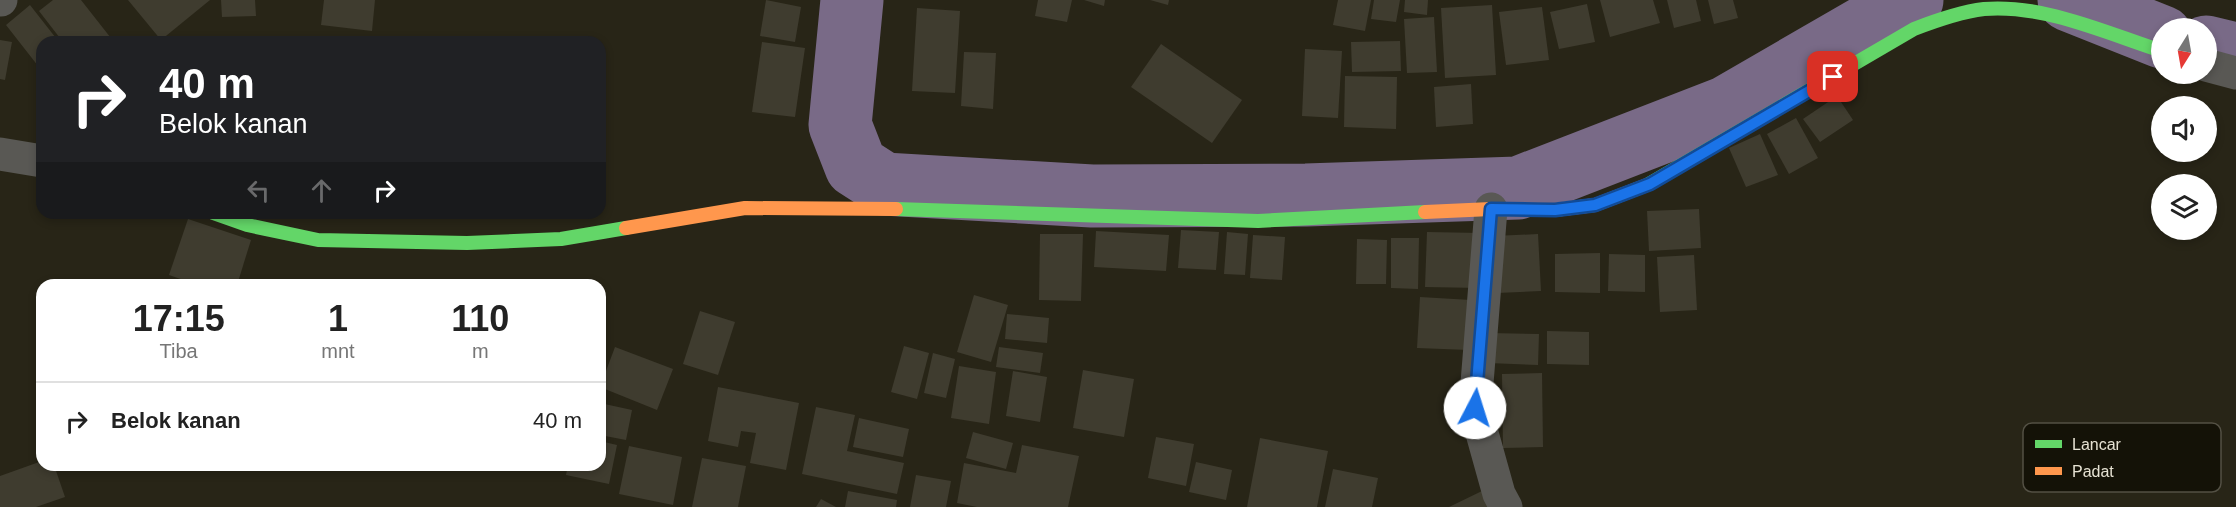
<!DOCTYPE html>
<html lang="id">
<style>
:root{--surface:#fff;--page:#f2f2f2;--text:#222;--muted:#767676;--line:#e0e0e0}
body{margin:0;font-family:Helvetica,sans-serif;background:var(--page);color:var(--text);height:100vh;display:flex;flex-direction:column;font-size:22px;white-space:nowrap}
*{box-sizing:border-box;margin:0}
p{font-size:20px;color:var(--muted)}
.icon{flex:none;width:33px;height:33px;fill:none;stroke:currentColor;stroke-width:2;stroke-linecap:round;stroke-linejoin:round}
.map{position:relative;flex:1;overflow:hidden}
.sheet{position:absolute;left:36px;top:279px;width:570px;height:192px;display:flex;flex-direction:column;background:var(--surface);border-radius:18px;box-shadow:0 3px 9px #0003}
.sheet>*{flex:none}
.guide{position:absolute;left:36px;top:36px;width:570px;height:183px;border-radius:18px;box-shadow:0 3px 9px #0003;background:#202124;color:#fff;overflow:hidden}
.needle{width:39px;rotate:191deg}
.fabs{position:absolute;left:2151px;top:18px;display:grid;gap:12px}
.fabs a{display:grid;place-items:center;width:66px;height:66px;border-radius:50%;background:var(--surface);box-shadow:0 3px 9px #0003;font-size:30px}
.pin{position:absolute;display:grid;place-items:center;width:51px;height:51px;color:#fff;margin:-26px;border-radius:12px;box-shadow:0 3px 9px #0006}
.me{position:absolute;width:66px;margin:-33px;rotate:5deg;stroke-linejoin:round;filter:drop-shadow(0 0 4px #0008)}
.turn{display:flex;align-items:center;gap:21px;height:126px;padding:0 24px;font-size:27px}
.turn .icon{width:78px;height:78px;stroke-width:2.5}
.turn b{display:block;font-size:42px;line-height:51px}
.lanes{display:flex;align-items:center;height:57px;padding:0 24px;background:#0003;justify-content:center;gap:30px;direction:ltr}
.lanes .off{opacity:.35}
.eta{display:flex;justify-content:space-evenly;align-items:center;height:102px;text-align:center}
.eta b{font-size:36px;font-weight:800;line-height:42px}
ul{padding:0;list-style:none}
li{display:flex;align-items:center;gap:18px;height:78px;padding:0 24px;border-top:2px solid var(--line)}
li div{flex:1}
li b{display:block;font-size:22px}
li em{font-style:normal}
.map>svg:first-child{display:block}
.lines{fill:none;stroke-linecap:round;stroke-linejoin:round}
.river{stroke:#796a87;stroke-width:63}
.building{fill:#3f3c2f}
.street{stroke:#595854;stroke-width:33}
.fast{stroke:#63d668;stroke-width:14}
.slow{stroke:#ff974d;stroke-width:14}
.route-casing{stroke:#114b97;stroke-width:15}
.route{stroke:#1a73e8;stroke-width:10}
.key{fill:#141207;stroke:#535044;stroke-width:1.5}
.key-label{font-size:16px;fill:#e6e2d3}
</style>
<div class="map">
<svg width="2236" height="507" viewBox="0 0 2236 507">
<rect width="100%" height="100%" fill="#282517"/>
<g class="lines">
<g class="river">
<polyline points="852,0 840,125 856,166 884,184 1092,196 1306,195 1518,188 1727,107 1912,0"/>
<polyline points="2069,0 2162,37"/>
<polyline points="2206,47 2236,54"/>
</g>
</g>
<g class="building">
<polygon points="53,0 81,0 114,42 63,42 39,11"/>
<polygon points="128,0 210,0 161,40"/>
<polygon points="221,0 255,0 256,16 222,17"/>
<polygon points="324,0 375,0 372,31 321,25"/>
<polygon points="766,0 801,7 795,42 760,36"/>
<polygon points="1038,0 1072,0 1067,22 1035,16"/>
<polygon points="1084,0 1105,0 1104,6"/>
<polygon points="1150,0 1169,0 1168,5"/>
<polygon points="1338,0 1371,0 1365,31 1333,25"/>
<polygon points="1374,0 1400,0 1396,22 1371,19"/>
<polygon points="1405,0 1428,0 1427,15 1404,12"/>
<polygon points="1600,0 1653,0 1660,23 1610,37"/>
<polygon points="1667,0 1696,0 1701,21 1674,28"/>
<polygon points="1708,0 1733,0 1738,18 1714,24"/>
<polygon points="1587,4 1595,42 1559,49 1550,12"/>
<polygon points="30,5 59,42 42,42 42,71 6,25"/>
<polygon points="1492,5 1496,75 1445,78 1441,8"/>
<polygon points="1542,7 1549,60 1506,65 1499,12"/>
<polygon points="917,8 960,11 955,93 912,91"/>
<polygon points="1434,17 1437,72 1407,73 1404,19"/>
<polygon points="0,40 12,42 5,80 0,79"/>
<polygon points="1400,41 1401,71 1352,72 1351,42"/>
<polygon points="762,42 805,48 795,117 752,112"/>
<polygon points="1161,44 1242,100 1212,143 1131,87"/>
<polygon points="1305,49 1342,51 1338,118 1302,116"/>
<polygon points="964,52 996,53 993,109 961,106"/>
<polygon points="1345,76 1397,77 1396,129 1344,127"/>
<polygon points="1471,84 1473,124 1436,127 1434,87"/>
<polygon points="1837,96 1853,120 1820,142 1803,119"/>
<polygon points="1796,118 1818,158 1789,174 1767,134"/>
<polygon points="1760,134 1778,175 1746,187 1729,148"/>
<polygon points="1699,209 1701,248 1649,251 1647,211"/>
<polygon points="188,219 251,240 237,285 198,285 169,275"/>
<polygon points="1181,230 1219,232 1216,270 1178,268"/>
<polygon points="1096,231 1169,235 1166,271 1094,267"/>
<polygon points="1227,232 1248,234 1245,275 1224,274"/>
<polygon points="1427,232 1481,233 1480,288 1425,287"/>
<polygon points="1040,234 1083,234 1081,301 1039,300"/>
<polygon points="1538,234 1541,291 1497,293 1494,236"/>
<polygon points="1253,235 1285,237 1282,280 1250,278"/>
<polygon points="1391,238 1419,238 1418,289 1391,288"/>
<polygon points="1357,239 1387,240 1386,284 1356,284"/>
<polygon points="1600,253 1600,293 1555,292 1555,254"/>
<polygon points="1609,254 1645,255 1645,292 1608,291"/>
<polygon points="1694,255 1697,310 1660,312 1657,257"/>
<polygon points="974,295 1008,305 991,362 957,352"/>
<polygon points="1420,297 1471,300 1469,350 1417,348"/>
<polygon points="700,311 735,322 718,375 683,364"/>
<polygon points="1007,314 1049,318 1047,343 1005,339"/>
<polygon points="1547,331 1589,332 1589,365 1547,364"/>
<polygon points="1488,333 1539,334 1538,365 1488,363"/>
<polygon points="904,346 929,353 917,399 891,392"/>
<polygon points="615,347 673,369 657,410 600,387"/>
<polygon points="999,347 1043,353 1040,373 996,367"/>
<polygon points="933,353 955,359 946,398 924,393"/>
<polygon points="959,366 996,372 989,424 951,418"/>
<polygon points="1083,370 1134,379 1124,437 1073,428"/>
<polygon points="1013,371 1047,377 1040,422 1006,416"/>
<polygon points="1542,373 1543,447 1503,448 1502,374"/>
<polygon points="718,387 799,403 786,470 750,463 756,433 741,431 738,447 708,441"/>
<polygon points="600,403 632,410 626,440 600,435"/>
<polygon points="816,407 855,415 847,451 904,463 897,494 802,474"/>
<polygon points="859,418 909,429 903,457 853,447"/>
<polygon points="973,432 1013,443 1006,469 966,458"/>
<polygon points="1156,437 1194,444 1186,486 1148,478"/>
<polygon points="1260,438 1328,451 1317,507 1247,507"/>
<polygon points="600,441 617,445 609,484 566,475 568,465 600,465"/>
<polygon points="1022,445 1079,456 1068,507 977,507 957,503 964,463 1016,473"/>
<polygon points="629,446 682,457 673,505 619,494"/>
<polygon points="702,458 746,466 738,507 692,507"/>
<polygon points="42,461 42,465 54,465 65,497 36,507 0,507 0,476"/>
<polygon points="1196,462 1232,470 1226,500 1189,492"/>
<polygon points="1333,469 1378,478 1372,507 1325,507"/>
<polygon points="916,475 951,481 946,507 910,507"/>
<polygon points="848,491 897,500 896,507 845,507"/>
<polygon points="1482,491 1490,507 1449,507"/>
<polygon points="821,499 836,507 816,507"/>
</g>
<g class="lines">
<g class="street">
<polyline points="0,0 1,0"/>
<polyline points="2206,65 2236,73"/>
<polyline points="0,154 42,161"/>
<polyline points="1491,209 1475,408 1499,494 1506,507"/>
</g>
<g class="fast">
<path d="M1647,185L1914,29C1937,20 1960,12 1984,9C2044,4 2106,33 2162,51"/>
<polyline points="896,209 1258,221 1425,212"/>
<polyline points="213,213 247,225 318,240 467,243 561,239 626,228"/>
</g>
<g class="slow">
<polyline points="1425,212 1491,209 1555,210 1595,205 1647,185"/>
<polyline points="626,228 745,208 896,209"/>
</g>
</g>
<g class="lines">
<defs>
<polyline id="route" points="1475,408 1491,209 1555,210 1595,205 1650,184 1833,77"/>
</defs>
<use href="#route" class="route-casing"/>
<use href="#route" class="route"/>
</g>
<rect x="2023" y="423" width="198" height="69" rx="9" class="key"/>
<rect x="2035" y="440" width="27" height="8" fill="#63d668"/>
<rect x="2035" y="467" width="27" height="8" fill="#ff974d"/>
<g class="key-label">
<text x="2072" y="450">Lancar</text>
<text x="2072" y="477">Padat</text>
</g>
</svg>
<div class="fabs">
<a><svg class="needle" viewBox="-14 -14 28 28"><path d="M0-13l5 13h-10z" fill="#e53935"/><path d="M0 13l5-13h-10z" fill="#767676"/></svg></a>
<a><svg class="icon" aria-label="sound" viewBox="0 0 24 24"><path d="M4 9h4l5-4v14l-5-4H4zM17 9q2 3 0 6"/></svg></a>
<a><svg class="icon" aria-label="layers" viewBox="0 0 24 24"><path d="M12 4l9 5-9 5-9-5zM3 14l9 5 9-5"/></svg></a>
</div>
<div class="pin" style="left:1833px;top:77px;background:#d93025"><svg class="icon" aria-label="arrive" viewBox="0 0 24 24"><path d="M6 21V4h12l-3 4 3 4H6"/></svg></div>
<svg class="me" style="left:1475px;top:408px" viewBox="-20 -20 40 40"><circle r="19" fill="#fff"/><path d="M0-13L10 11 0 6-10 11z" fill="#1a73e8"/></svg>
<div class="guide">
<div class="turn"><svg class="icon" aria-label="right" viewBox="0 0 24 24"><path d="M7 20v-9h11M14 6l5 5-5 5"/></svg><div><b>40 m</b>Belok kanan</div></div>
<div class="lanes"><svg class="icon off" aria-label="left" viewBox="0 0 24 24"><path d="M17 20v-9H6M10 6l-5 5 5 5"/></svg><svg class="icon off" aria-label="ahead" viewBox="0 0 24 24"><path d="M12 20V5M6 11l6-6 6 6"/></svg><svg class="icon" aria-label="right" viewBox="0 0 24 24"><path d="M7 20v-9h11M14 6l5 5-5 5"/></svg></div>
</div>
<section class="sheet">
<div class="eta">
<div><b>17:15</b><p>Tiba</p></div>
<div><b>1</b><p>mnt</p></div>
<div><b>110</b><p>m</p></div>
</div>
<ul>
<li><svg class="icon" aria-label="right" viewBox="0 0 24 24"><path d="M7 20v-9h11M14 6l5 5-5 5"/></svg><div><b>Belok kanan</b></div><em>40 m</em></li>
</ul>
</section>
</div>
